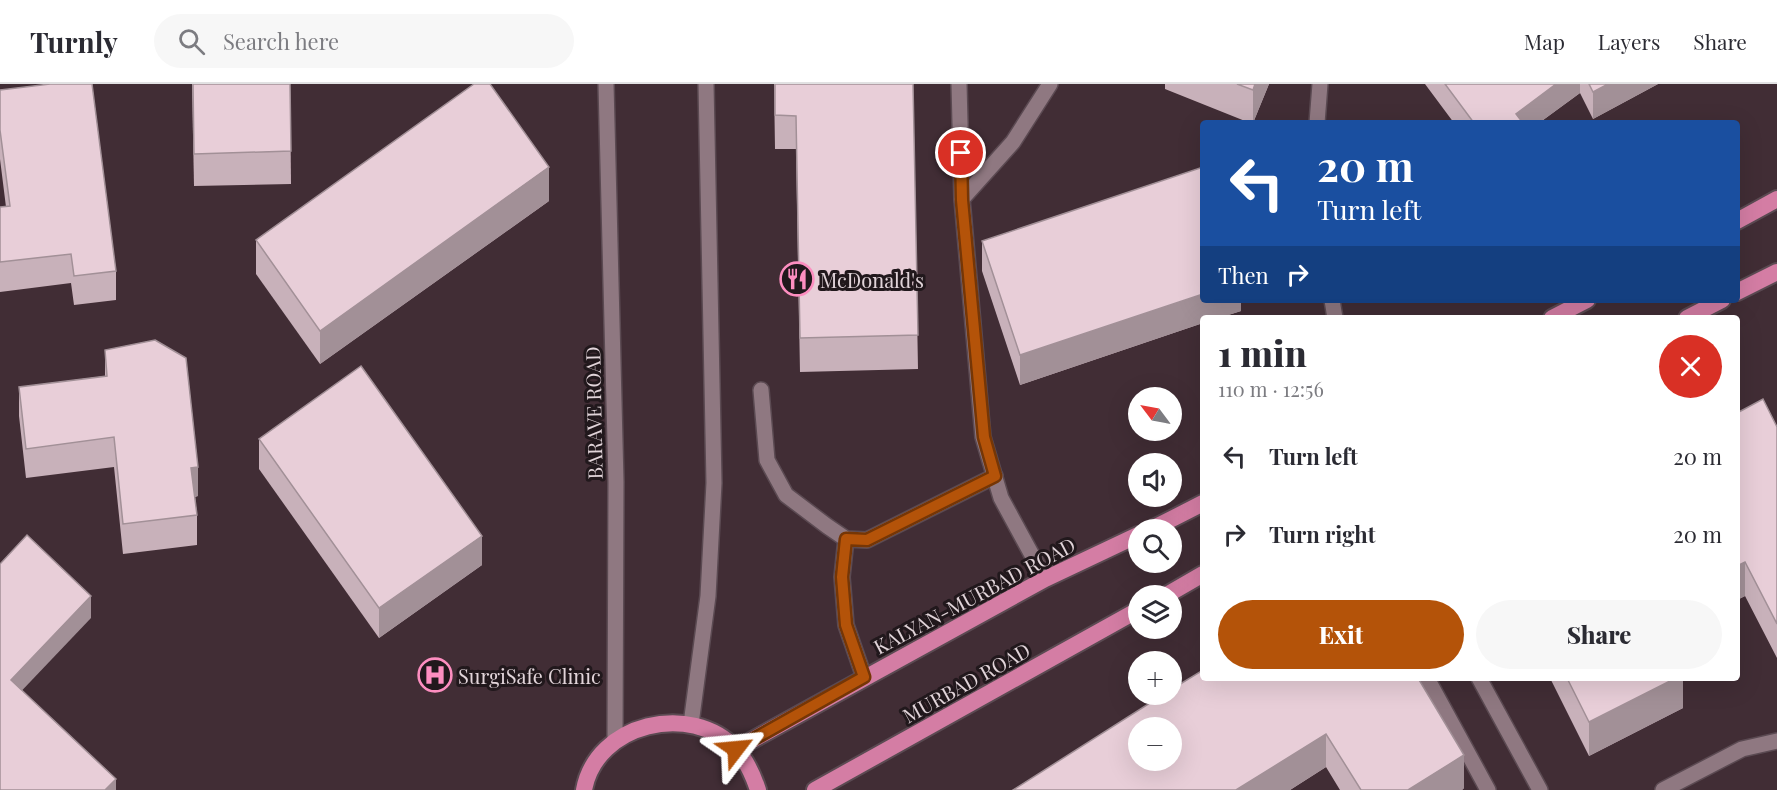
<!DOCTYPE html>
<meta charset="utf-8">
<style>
:root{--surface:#fff;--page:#f7f7f7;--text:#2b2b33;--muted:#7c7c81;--line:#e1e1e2;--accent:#b45309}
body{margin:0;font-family:"Playfair Display",serif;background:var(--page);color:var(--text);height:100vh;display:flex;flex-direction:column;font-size:22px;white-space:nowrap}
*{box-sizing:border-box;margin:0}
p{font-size:20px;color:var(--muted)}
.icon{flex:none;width:33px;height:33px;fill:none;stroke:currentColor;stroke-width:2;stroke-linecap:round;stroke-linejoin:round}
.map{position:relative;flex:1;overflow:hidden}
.drawer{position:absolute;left:1200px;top:231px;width:540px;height:366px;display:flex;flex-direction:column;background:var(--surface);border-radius:6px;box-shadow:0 6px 24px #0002}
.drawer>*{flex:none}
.hud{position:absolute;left:1200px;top:36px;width:540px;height:183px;border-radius:6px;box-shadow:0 6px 24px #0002;background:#1a4fa0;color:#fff;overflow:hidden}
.needle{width:39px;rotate:302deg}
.buttons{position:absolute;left:1128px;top:303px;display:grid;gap:12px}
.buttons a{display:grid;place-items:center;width:54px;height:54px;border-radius:50%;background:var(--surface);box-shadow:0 6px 24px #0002;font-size:30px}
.pin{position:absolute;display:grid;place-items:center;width:51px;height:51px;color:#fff;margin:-26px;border:3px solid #fff;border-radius:50%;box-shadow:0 2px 6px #0007}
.me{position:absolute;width:66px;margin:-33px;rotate:61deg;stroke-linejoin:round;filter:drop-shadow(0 0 4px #0008)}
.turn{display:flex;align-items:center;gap:21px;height:126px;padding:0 18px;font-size:27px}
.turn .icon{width:78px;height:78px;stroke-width:2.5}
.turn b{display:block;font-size:42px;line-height:51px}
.then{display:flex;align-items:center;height:57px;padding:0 18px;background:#0003;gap:12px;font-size:22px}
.round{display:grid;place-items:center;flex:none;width:63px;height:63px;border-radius:32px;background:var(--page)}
.summary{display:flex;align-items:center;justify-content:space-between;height:102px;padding:0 18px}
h1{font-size:36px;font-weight:800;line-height:45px}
.action{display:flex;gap:12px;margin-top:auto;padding:12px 18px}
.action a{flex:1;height:69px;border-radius:36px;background:var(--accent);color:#fff;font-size:24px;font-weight:800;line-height:69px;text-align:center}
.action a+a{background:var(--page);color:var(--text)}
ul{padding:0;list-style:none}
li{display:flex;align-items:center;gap:18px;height:78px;padding:0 18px}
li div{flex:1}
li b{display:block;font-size:22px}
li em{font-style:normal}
header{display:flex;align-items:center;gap:36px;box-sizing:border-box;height:84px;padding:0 30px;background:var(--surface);border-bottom:2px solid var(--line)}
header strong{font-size:28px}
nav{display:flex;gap:33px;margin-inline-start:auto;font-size:21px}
.search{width:420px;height:54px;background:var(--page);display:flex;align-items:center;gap:15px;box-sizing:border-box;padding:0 21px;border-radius:33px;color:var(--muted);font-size:22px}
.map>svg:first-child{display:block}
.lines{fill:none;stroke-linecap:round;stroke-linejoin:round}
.service-casing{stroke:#5b4a52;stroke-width:18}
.minor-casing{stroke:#5b4a52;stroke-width:18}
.tertiary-casing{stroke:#5b4a52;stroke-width:18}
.trunk-casing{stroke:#5b4a52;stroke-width:20}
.service{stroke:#8f7881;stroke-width:15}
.minor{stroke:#8f7881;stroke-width:15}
.tertiary{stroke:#8f7881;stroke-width:15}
.trunk{stroke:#d47da4;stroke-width:16}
.wall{fill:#c8b1ba}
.shaded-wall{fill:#a29097}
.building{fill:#e8ced8;stroke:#a29097;stroke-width:1.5;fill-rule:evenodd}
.route-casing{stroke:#753606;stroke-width:15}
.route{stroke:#b45309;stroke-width:10}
.labels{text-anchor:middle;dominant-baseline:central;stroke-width:6;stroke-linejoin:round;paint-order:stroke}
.poi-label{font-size:20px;fill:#e1d4d9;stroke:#21181c;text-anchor:start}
.street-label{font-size:20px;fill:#e1d4d9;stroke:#21181c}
</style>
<header>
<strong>Turnly</strong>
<div class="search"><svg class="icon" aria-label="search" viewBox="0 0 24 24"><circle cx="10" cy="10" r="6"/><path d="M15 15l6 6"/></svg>Search here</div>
<nav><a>Map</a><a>Layers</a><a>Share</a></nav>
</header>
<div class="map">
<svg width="1777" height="706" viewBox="0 0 1777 706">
<rect width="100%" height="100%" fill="#412d35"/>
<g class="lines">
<defs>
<g id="service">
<polyline points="761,306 767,376 786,411 827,442 846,455 867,456 995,392"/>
<polyline points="846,455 842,493 846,541 864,593"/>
</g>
<g id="minor">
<polyline points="959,0 962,115 983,353 1001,414 1045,495"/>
<polyline points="1317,39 1320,0"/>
<polyline points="962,115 1013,58 1050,0"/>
<polyline points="1332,216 1335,234"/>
<polyline points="1427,594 1488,706"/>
<polyline points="1479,594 1540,706"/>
<polyline points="1663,706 1742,665 1777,657"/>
</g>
<g id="tertiary">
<polyline points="606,0 616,398 615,657"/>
<polyline points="691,640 708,512 714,399 706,0"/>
</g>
<g id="trunk">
<polyline points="1737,137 1777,115"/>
<polyline points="1737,208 1777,188"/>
<polyline points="1552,234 1587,216"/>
<polyline points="1687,234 1722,216"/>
<polyline points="1150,446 1203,419"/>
<polyline points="1165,512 1203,490"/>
<polyline points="736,665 1045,495 1138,451"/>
<path d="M584,706C596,639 691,617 736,665C747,677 753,691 758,706"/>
<polyline points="815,706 1138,526"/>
</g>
</defs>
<use href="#service" class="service-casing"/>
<use href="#minor" class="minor-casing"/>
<use href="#tertiary" class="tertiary-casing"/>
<use href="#trunk" class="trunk-casing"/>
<use href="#service" class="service"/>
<use href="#minor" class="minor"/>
<use href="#tertiary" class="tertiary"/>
<use href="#trunk" class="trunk"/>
</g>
<g class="wall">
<polygon points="192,0 290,0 291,100 194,102"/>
<polygon points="774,0 913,0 918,285 800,288 796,65 775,65"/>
<polygon points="1165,0 1269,0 1253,39 1250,39 1165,5"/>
<polygon points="1425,0 1658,0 1593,35 1580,9 1539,39 1454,39"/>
<polygon points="0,6 116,187 116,216 74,221 71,199 0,208 0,123 6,123 0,75"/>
<polygon points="549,117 320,280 256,190 256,156"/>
<polygon points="982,157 1241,216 1241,227 1219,234 1203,234 1203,239 1020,301 982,187"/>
<polygon points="105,266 198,412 195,413 197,431 197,461 123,470 114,383 26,394 19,332 19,303 105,292"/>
<polygon points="1737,329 1777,343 1777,574 1745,512 1737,516"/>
<polygon points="259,355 482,481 379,554 259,385"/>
<polygon points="1203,586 1464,704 1462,706 1340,706 1326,683 1290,706 1013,706"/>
<polygon points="1550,594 1683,594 1683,624 1589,672"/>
</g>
<g class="shaded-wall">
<polygon points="1255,0 1269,0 1253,39 1253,6"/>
<polygon points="1556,0 1580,0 1580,9 1539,39 1516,39 1516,30"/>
<polygon points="1608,0 1658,0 1593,35 1593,8"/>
<polygon points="549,83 549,117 320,280 320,247"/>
<polygon points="1203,210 1203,216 1241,216 1241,227 1219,234 1203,234 1203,239 1020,301 1020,271"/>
<polygon points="198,383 198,412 191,413 191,384"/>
<polygon points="482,452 482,481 379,554 379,524"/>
<polygon points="1745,478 1745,512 1737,516 1737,482"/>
<polygon points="91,512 91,534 11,618 11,596"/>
<polygon points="1676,594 1683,594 1683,624 1589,672 1589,638"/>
<polygon points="1326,650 1326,683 1290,706 1236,706"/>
<polygon points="1464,671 1464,704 1462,706 1408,706"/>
<polygon points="116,695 116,706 105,706"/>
</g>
<g class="building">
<polygon points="50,0 92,0 116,187 74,192 71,170 0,178 0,123 10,122 0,46 0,6"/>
<polygon points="193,0 290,0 291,67 194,70"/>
<polygon points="474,0 490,0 549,83 320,247 256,156"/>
<polygon points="775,0 913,0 918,251 800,254 796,32 775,31"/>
<polygon points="1237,0 1255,0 1253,6"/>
<polygon points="1445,0 1556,0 1516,30 1523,39 1474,39"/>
<polygon points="1589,0 1608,0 1593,8"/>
<polygon points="1203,83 1203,210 1020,271 982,157"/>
<polygon points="155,256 186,274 198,383 191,384 197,431 123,440 114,353 26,365 19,303 107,292 105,266"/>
<polygon points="361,282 482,452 379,524 259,355"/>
<polygon points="1763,315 1777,343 1777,540 1745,478 1737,482 1737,329"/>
<polygon points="27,451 91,512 11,596 116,695 105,706 0,706 0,480"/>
<path d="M1203,586V594H1418L1464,671L1408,706H1361L1326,650L1236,706H1013L1164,610H1172V605ZM1138,644H1172V676H1138Z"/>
<polygon points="1567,594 1676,594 1589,638"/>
</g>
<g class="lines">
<defs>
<polyline id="route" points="736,665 864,593 846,541 842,493 846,455 867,456 995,392 984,353 962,116 961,69"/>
</defs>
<use href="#route" class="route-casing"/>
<use href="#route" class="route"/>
</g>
<defs>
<symbol id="restaurant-ring" viewBox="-11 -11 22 22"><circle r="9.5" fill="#21181c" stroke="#fd8ec0" stroke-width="1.5"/><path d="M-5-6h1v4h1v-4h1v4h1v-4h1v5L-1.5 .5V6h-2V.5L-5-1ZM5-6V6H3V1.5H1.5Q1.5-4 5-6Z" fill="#fd8ec0"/></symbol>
<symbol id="hospital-ring" viewBox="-11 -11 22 22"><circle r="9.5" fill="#21181c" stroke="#fd8ec0" stroke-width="1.5"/><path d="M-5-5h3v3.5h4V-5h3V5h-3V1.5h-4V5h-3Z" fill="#fd8ec0"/></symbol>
</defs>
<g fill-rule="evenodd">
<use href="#restaurant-ring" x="778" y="176" width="38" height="38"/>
<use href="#hospital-ring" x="416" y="572" width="38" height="38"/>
</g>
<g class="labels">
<g class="poi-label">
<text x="820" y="195">McDonald's</text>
<text x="458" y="591">SurgiSafe Clinic</text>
</g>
<g class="street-label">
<text transform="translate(593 329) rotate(-91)">BARAVE ROAD</text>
<text transform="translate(974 511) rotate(-28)">KALYAN-MURBAD ROAD</text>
<text transform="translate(966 598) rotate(-29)">MURBAD ROAD</text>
</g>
</g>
</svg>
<div class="buttons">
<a><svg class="needle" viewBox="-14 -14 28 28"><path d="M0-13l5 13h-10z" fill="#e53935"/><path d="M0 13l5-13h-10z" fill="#7c7c81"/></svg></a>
<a><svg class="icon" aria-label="sound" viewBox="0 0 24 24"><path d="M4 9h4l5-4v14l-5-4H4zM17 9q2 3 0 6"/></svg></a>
<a><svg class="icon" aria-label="search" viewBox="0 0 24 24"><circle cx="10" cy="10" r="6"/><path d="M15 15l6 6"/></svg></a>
<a><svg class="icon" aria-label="layers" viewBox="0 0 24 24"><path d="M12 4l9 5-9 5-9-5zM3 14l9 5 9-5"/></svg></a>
<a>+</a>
<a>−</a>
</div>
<div class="pin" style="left:961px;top:69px;background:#d93025"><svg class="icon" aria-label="arrive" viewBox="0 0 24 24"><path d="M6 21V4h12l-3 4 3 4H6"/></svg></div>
<svg class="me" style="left:736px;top:665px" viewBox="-20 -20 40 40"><path d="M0-17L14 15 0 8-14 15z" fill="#b45309" stroke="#fff" stroke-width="4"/></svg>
<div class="hud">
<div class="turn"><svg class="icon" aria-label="left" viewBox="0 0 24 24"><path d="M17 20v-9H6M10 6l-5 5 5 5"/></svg><div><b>20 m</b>Turn left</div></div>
<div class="then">Then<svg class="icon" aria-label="right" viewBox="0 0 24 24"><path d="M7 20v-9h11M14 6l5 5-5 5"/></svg></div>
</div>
<section class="drawer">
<div class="summary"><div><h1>1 min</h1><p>110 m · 12:56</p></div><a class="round" style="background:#d93025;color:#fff"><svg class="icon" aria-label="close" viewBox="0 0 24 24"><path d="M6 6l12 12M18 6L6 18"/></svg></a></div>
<ul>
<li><svg class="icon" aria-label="left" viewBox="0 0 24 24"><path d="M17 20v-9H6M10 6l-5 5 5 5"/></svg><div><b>Turn left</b></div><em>20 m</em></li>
<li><svg class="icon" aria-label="right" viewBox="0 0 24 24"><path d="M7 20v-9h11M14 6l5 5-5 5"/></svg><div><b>Turn right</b></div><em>20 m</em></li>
</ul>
<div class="action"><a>Exit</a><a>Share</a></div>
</section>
</div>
